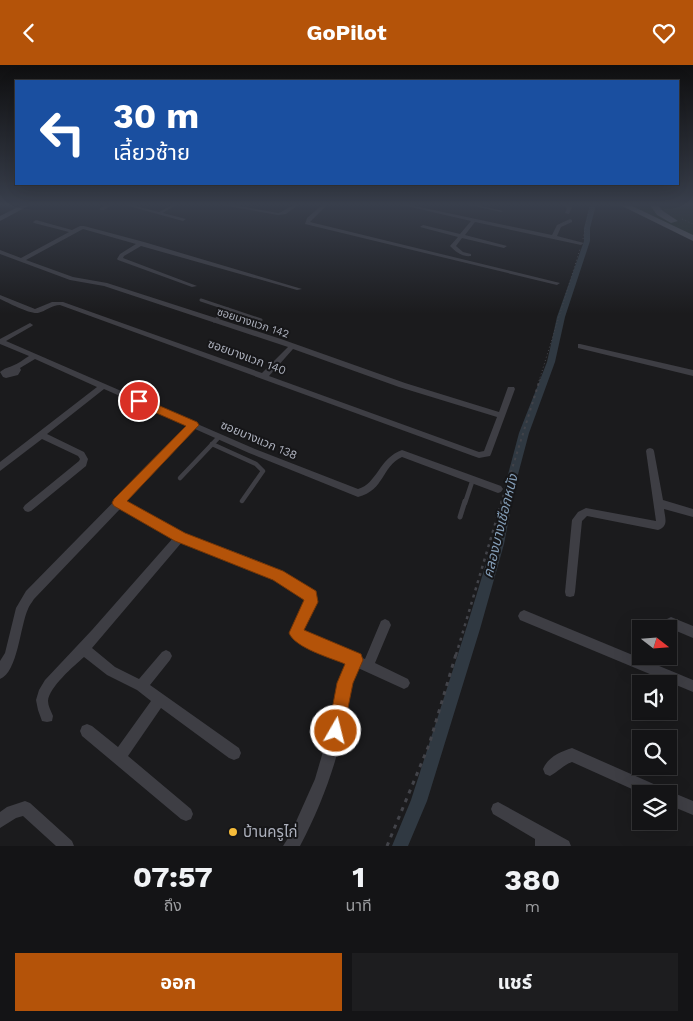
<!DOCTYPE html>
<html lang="th">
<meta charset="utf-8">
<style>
:root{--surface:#141416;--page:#1d1d1f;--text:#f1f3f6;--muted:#9d9ea1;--line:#333335;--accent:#b45309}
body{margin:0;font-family:"Work Sans","Noto Sans Thai",sans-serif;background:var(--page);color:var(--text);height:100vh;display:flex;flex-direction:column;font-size:19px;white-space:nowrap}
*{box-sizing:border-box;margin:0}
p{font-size:16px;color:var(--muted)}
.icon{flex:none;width:28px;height:28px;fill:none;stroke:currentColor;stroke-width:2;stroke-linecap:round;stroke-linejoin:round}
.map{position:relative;height:781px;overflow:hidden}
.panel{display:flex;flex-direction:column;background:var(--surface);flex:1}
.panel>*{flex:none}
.top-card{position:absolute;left:15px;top:15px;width:664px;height:105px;border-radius:0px;box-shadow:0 5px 20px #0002,0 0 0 1px var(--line);background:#1a4fa0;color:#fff;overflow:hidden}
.needle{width:32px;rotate:107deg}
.tools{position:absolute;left:632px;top:555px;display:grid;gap:10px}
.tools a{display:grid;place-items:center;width:45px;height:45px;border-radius:0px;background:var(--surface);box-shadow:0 5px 20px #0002,0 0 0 1px var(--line);font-size:25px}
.pin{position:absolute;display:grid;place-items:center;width:42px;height:42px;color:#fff;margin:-21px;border:2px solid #fff;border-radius:50%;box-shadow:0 1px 5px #0007}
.me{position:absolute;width:55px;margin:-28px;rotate:8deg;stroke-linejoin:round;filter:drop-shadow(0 0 4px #0008)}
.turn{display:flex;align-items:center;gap:18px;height:105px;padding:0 15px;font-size:22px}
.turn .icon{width:65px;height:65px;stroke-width:2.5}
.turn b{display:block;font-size:35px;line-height:42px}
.eta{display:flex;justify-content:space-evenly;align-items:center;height:85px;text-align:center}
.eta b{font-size:30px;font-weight:700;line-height:35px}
.action{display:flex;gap:10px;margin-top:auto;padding:10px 15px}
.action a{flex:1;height:58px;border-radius:0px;background:var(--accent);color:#fff;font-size:20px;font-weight:700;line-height:58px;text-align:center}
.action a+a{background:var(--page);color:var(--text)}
header{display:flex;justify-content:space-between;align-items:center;height:65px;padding:0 15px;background:var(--accent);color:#fff;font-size:22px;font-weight:700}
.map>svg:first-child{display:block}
.green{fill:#222c24}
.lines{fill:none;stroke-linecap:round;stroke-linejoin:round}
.canal{fill:#303942;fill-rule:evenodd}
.path-far3{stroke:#424349;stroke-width:1;stroke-dasharray:1 2.5;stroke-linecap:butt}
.path-far2{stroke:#424349;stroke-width:2;stroke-dasharray:2.5 4;stroke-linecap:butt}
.path-far1{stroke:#424349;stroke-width:2.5;stroke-dasharray:3 4.5;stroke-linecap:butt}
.path{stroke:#424349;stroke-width:3;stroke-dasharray:4 5.5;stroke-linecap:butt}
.lane-far3{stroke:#3e3e44;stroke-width:2.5}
.lane-far2{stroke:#3e3e44;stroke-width:3}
.lane-far1{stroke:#3e3e44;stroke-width:4.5}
.lane{stroke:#3e3e44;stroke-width:5}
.street{fill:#3e3e44;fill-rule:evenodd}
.secondary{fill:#494b52;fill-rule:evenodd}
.primary{fill:#575961;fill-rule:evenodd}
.route{fill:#b45309;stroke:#753606}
.poi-dot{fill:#f6bc3a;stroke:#161618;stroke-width:2}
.labels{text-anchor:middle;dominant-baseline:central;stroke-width:4;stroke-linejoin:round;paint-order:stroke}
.far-street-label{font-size:11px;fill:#adb1bd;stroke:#161618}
.street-label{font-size:12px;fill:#adb1bd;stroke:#161618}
.water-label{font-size:14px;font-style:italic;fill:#849eb8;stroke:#161618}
.near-poi-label{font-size:15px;fill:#adb1bd;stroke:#161618;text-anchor:start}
</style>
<header><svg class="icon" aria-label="back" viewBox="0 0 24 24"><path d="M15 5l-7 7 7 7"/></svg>GoPilot<svg class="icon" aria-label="heart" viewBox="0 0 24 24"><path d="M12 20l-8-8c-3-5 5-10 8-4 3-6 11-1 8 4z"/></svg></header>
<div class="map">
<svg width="693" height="781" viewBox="0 0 693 781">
<rect width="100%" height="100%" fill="#1b1b1d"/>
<polygon class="green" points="612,140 693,140 693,171 633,144 621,143"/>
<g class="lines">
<polygon class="canal" points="590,140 596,140 590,163 590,176 565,252 555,297 529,368 516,417 504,479 480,564 427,736 408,781 392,781 411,735 466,564 492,479 506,417 519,368 547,297 557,252 584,176 584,163"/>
<g class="path-far3">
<polyline points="682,154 693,159"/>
<polyline points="583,174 590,140"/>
<polyline points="539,316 580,184"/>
</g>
<g class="path-far2">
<polyline points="507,420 540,314"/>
<polyline points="501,438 504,429"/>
</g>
<polyline class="path-far1" points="456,590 502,436"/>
<polyline class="path" points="387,781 429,680 456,589"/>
<polyline class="lane-far3" points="160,148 174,140"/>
<g class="lane-far2">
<polyline points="201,235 261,255"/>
<polyline points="214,256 228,244"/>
</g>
<g class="lane-far1">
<polyline points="212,379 256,399 263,406 242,436"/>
<polyline points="180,413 219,372"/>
<polyline points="465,438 473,414"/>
</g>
<polyline class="lane" points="460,452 465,436"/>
<g class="street">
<polygon points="107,140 112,140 104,145 100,145 100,143"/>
<polygon points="125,140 132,140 186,154 183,156"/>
<path d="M225,140H234L278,148C286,146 290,139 298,140L286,149L278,150L227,141Z"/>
<polygon points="322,140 327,140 310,157 560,218 557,220 305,159 307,153"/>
<path d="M402,140H410L552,170L557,160L570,154L572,155V157L561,162L557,171L584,178L581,180L475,157L465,170L507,181L504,183L462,173L456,181L463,187L471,189V191C462,192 456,187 450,181L458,172L420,162L423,160L460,169L471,156Z"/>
<polygon points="469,140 477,140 503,146 501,147"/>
<polygon points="564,140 569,140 572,142 569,149 565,148 567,143"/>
<path d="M36,155L72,165L80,161H84L144,177L302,224L297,225L141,181L124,191L123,193L197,221L192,222L118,195L117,194L120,189L136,179L83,164L26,195L73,212L107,218L281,274L405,318L499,347L508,322H514L515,324L491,389L490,391L479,393L476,392L60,240C52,240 46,246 38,248C29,249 9,238 0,234V230L35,244L52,237H63L262,308L288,282L104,221L70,215L0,189V185L21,193L69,167L34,158L33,157ZM293,284L399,322L497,352L484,386L479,387L269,311Z"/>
<path d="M30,258L33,260L32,261L6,276L255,384L358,424C377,419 379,393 402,385L501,421L503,424L501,427L498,428L402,392C381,402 385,425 358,432L249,388L195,364L126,437C144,447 161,458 180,467C209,479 306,507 317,534L303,566L310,571L365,594L381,556L385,554L389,556L391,560L375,598L408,614L410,618L408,622L404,624L358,603C349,623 347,644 343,666C334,706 319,745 300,781H283L290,770L315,714L329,666L339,618L348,598C334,592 296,581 290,568L306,535C280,509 217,491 182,477L92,583L115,602L139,614L162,587L166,585L170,587L172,591L170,595L150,620L239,683L241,688L239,693L234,695L229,693L161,643L128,691L191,744L193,749L191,754L186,756L181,754L82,671L80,666L82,661L87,659L92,661L118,682L151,636L137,625L107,610L84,592C74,601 49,622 48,636C48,641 51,646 53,651L52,656L47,657L42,656L38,645L36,635L39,625L45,615L92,565L173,473L120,444L34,534C32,537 29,541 28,544C20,561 18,607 0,614V596L5,588L16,543L26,526L188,361L104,324L47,369L84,387L88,394L86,401L31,446L28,447L25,446L23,443L25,440L79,396L80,394L78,391L42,374L0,406V397L97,322L35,294L20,303L21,305L18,310L6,313L3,312L0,307C5,303 7,303 12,301C18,299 24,294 29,291L0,279V274Z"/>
<polygon points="578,279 580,279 693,305 693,311 578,283"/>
<path d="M650,383L653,384L654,386L663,435L693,444V452L664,444C665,453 669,461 658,465L587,451L582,456L575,527L574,531L570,532L566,531L565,527L572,455L578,447L586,443L656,456L646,386L647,384Z"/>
<polygon points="524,545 693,615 693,627 520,555 518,551 520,547"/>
<polygon points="671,552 693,561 693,573 667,562 665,558 667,554"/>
<path d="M572,683L665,724L666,727L669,726L693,736V750L669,740V729H643L572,697C563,700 558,707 550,711L545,709L543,704C548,692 560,687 572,683Z"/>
<polygon points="25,736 30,738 72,776 74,781 56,781 23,751 16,753 0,763 0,747 7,742"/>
<polygon points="498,737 569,776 571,781 535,781 535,774 493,749 491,744 493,739"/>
</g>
<polygon class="secondary" points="22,140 30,140 0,156 0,151"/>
<g class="primary">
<polygon points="620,140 630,140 693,170 693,176"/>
<polygon points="650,140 658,140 663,146 678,156 671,158 657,150"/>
</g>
</g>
<linearGradient id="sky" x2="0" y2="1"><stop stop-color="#0f0f10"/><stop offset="0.56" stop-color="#393f4c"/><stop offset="1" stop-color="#393f4c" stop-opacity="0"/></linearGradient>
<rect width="693" height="249" fill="url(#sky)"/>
<path class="route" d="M139,332L197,357L199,360L127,436L185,468L283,506L316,526L318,537L304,565L361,589L363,595L353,618L342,672L336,675L330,672L328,666L337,618L345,599C331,593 295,583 289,568L304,535L273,515L175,476L114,441L112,438L114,434L186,361L136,339L134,336L136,334Z"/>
<circle class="poi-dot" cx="233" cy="767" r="5"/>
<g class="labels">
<g class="far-street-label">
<text transform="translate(253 258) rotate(18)">ซอยบางแวก 142</text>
</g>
<g class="street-label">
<text transform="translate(247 292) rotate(20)">ซอยบางแวก 140</text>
<text transform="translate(259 375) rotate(23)">ซอยบางแวก 138</text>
</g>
<g class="water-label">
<text transform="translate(500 461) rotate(-76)">คลองบางเชือกหนัง</text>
</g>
<g class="near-poi-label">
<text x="243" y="767">บ้านครูไก่</text>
</g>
</g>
</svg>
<div class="tools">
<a><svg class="needle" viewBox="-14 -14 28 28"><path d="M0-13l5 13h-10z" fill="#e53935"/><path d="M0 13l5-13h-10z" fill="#9d9ea1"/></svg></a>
<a><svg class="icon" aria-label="sound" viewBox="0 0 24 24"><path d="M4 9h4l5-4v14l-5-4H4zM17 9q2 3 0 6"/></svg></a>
<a><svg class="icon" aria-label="search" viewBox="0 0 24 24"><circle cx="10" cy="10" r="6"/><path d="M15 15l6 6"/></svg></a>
<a><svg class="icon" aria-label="layers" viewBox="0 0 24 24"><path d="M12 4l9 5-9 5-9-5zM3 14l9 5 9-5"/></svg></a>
</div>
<div class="pin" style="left:139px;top:336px;background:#d93025"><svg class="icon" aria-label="arrive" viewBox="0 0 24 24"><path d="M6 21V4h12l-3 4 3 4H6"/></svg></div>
<svg class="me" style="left:336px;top:666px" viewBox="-20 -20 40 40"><circle r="17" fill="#b45309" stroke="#fff" stroke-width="3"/><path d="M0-11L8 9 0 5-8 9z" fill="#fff"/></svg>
<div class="top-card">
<div class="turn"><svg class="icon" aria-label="left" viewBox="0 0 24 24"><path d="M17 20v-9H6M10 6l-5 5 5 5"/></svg><div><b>30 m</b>เลี้ยวซ้าย</div></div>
</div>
</div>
<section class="panel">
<div class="eta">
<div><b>07:57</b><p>ถึง</p></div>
<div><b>1</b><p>นาที</p></div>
<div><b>380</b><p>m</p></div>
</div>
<div class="action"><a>ออก</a><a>แชร์</a></div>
</section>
